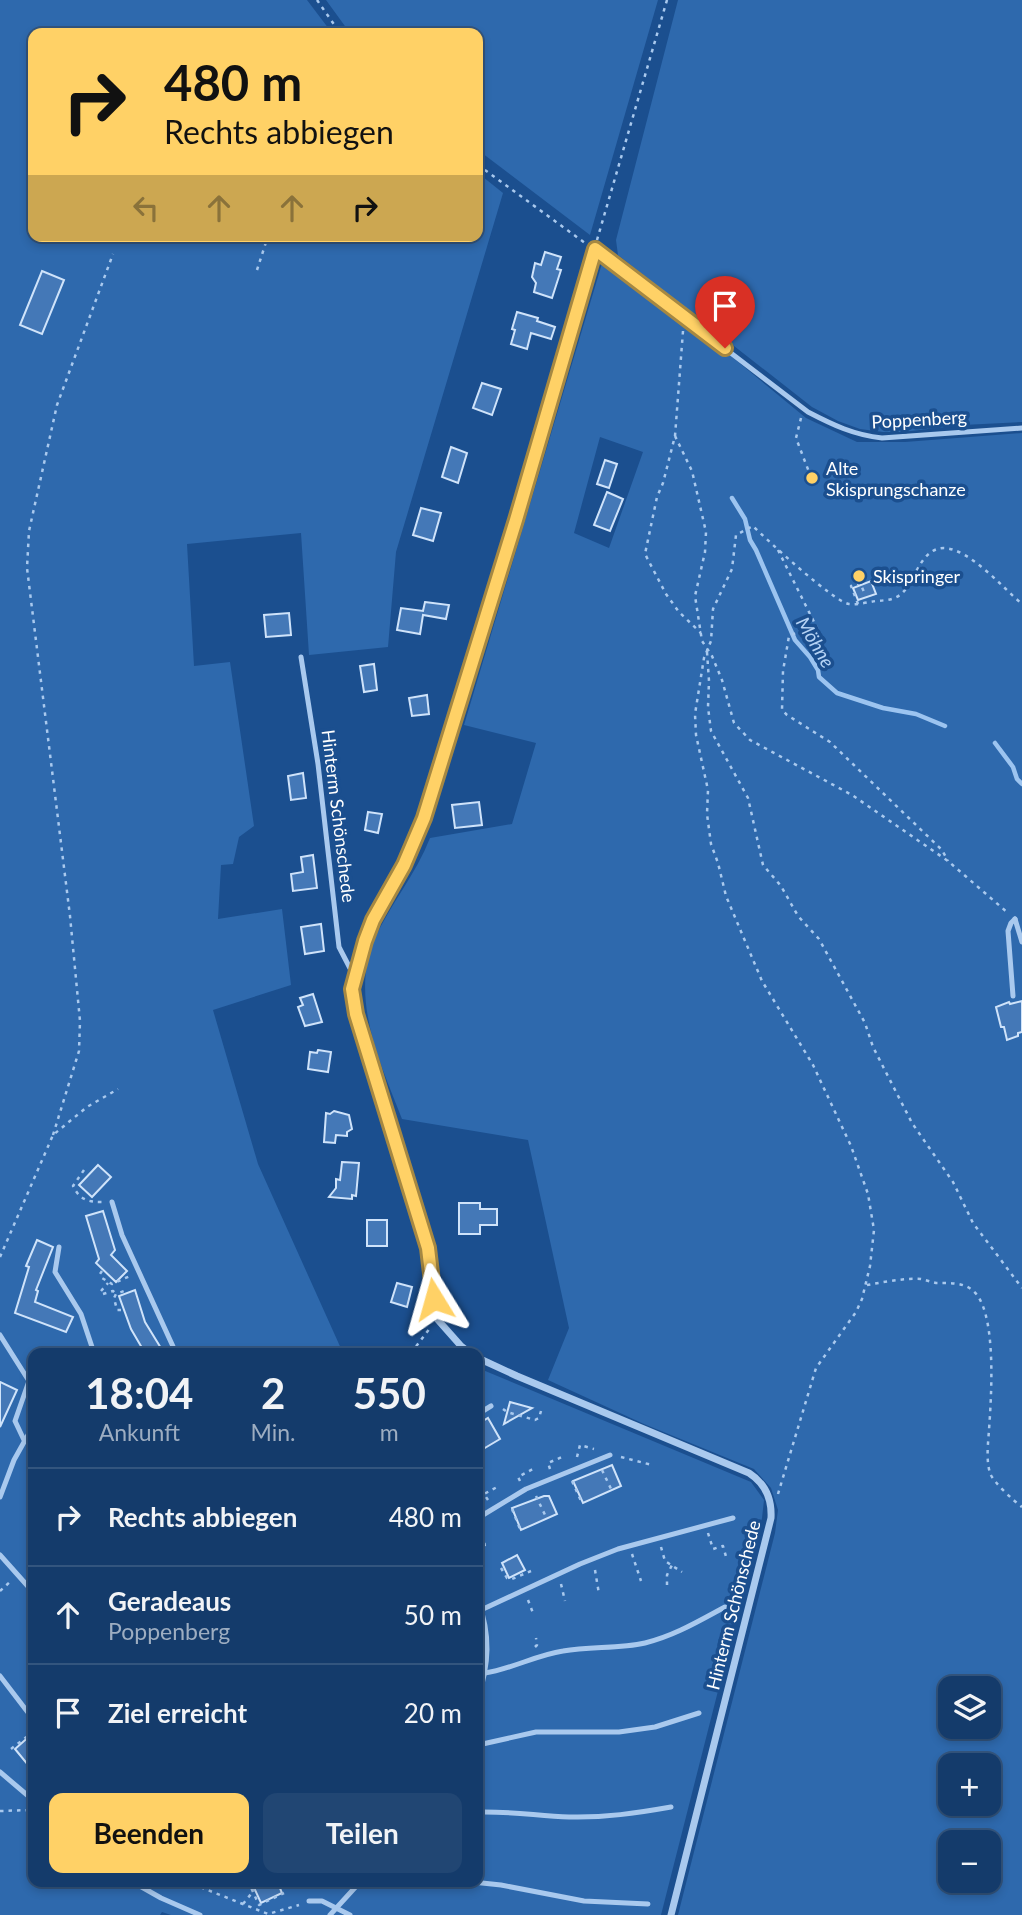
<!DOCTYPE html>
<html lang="de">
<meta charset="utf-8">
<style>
:root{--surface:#143b6b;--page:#214673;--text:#f1f3f6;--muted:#9dadc1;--line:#33557e;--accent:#ffd166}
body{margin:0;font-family:Lato,sans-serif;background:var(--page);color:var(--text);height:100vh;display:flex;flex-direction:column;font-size:26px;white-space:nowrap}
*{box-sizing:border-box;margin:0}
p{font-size:23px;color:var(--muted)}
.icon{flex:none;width:38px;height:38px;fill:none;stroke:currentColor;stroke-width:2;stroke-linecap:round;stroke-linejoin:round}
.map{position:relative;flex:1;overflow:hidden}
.panel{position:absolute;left:28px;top:1348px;width:455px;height:539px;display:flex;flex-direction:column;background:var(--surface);border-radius:14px;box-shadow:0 4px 10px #0003,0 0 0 2px var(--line)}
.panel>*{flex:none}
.top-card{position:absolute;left:28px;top:28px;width:455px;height:214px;border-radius:14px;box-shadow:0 4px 10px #0003,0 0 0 2px var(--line);background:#ffd166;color:#111;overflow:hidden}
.tools{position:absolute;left:938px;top:1676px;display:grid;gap:14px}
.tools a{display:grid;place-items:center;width:63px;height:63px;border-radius:14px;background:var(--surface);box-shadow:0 4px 10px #0003,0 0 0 2px var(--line);font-size:35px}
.pin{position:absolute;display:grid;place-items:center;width:60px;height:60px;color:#fff;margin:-72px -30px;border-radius:50% 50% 50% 0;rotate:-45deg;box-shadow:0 0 7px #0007}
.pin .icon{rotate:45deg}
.me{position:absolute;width:77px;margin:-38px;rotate:352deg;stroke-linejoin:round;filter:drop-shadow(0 0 5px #0008)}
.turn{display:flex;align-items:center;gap:24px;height:147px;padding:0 21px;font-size:32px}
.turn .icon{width:91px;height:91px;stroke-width:2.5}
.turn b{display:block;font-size:49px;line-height:60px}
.lanes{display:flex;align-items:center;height:66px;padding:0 21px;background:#0003;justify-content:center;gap:35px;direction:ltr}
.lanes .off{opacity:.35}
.eta{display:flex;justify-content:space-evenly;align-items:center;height:119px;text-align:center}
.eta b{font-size:42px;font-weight:700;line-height:49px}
.primary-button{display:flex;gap:14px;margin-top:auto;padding:14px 21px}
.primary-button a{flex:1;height:80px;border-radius:14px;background:var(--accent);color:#111;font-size:28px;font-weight:700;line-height:80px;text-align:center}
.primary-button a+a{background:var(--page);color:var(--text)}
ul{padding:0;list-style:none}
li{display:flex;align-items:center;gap:21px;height:98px;padding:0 21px;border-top:2px solid var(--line)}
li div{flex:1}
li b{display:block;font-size:26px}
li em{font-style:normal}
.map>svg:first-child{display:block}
.green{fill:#2e69ad;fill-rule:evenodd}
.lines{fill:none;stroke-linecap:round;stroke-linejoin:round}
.stream{stroke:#9cc4f0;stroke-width:4.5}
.building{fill:#4478b7;stroke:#cfe3fa;stroke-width:2}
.path{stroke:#a9c9ee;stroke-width:2.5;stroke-dasharray:3.5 5;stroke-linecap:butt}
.lane{stroke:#a9c9ee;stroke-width:5}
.street{stroke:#a9c9ee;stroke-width:7}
.route-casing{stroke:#a68842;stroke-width:18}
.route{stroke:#ffd166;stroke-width:12}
.poi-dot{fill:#ffd166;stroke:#1b4f8f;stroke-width:2.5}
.labels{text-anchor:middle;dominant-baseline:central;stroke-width:7;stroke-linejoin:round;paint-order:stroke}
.street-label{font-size:18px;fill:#fff;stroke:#1b4f8f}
.poi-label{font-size:18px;fill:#fff;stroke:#1b4f8f;text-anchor:start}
.water-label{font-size:19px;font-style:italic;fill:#b5d3f5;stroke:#1b4f8f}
</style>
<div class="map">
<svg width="1022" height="1915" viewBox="0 0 1022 1915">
<rect width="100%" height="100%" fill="#1b4f8f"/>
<g class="green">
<polygon points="0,0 307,0 332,33 33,33 33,236 478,236 478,173 503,193 396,552 388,647 309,655 301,533 187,544 194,666 230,662 254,826 239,837 233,864 221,865 218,919 282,909 291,985 213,1010 258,1164 343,1353 33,1353 33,1881 478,1881 478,1368 751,1482 764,1500 762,1518 661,1915 171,1915 162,1912 160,1915 0,1915"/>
<polygon points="326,0 658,0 590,235 478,150 478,33 350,33"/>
<polygon points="678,0 1022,0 1022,422 963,425 902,432 883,432 860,429 838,421 812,407 618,255 616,240"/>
<path d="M603,260L685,318L806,418L857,442H905L1022,433V1915H678L775,1533L778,1510L771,1488L754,1469L644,1424L548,1380L569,1328L528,1140L402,1119C380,1062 349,998 375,938C391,903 416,874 430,838L512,824L536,743L464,725ZM600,437L643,452L609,548L574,533ZM950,1689H989V1727H950ZM950,1766H989V1804H950ZM950,1843H989V1881H950Z"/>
</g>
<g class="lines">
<g class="stream">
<polyline points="732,498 745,519 750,540 756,550 795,640 810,657 818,670 819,677 837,693 883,708 916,714 945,726"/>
<polyline points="995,743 1013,767 1017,779 1022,784"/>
</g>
</g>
<g class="building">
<polygon points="545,252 561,257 557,269 561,270 552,298 534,292 536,283 532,277 535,263 541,265"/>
<polygon points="42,271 64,280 42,334 20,325"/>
<polygon points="517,312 538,318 537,321 555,327 551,339 531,333 527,349 511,344 515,330 512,329"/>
<polygon points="482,383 501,389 492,415 473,408"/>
<polygon points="451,447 467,453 458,483 442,477"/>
<polygon points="605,460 617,464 609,488 597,484"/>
<polygon points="607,492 623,499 610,531 594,525"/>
<polygon points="421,508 441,513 433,541 413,535"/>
<polygon points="871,581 876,594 858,600 853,588"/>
<polygon points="425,602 449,605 446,619 423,615 420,634 397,630 401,608 423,611"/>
<polygon points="289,613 291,635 266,637 264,615"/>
<polygon points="374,664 377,690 364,692 360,666"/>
<polygon points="427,695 429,714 412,716 409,698"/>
<polygon points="303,773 306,798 291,800 288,776"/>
<polygon points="479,802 482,825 455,828 452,805"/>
<polygon points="368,812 382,814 378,833 365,830"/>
<polygon points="313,855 317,888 293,891 291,874 303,872 301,857"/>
<polygon points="321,924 324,951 305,954 301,927"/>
<polygon points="313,994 322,1022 305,1026 298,1007 303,1005 300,998"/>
<polygon points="1022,1001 1022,1032 1018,1033 1018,1036 1007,1040 1004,1027 1001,1027 996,1007 1009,1002 1010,1004"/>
<polygon points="318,1050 331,1052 328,1072 308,1069 310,1052 317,1053"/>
<polygon points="334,1111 349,1115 352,1129 347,1132 347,1136 336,1135 335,1143 324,1142 326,1113 330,1114"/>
<polygon points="342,1162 359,1163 356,1196 352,1195 352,1199 329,1197 336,1188 336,1179 340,1180"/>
<polygon points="98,1165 111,1177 92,1197 79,1185"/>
<polygon points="459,1203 480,1203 480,1209 497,1209 497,1225 480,1225 480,1234 459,1234"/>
<polygon points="103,1211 115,1250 111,1255 127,1271 116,1282 96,1263 99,1259 86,1216"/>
<rect x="367" y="1220" width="20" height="26"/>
<polygon points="37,1240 53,1247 36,1290 38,1291 35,1302 73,1317 66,1332 15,1313 29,1267 26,1266"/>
<polygon points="397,1283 412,1287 407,1307 391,1302"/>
<polygon points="135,1290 145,1322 164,1353 145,1353 131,1329 119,1296"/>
<polygon points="0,1382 17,1390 0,1427"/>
<polygon points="510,1402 532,1408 504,1424"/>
<polygon points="488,1418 500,1439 478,1452 478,1424"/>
<polygon points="612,1465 621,1486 583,1503 573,1481"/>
<polygon points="544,1496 549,1496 557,1514 521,1530 512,1508"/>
<polygon points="517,1555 525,1570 509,1578 502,1563"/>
<polygon points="33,1733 33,1771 15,1749"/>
<polygon points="251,1881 277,1881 282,1893 261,1903"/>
</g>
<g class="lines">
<g class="path">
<polyline points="317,0 340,33"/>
<polyline points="478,165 585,243"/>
<polyline points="597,240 667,0"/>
<polyline points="257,270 268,236"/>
<polyline points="683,331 675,436 663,483 657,497 645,554 666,594 679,612 701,633"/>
<polyline points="801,418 796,438 809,472"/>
<polyline points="675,436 692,471 706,532 705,552 695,596 702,641 712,656 722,680 734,723 750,740 852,795 948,861 1008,913"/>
<polyline points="778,550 817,628 817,636 810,639 796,633 789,636 783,671 782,710 787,715 830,742 942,850 948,861"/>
<polyline points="858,604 851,586 860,583 865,594"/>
<polyline points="707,652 709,681 708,707 711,731 748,798 763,865 781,886 798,916 819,939 865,1023 873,1047 912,1123 953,1182 973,1223 1022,1288"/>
<polyline points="53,1135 79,1051 80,1021 70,916 27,568 29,531 57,405 113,254"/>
<path d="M84,1170L73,1186C80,1200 88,1202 102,1202"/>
<polyline points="0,1257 53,1135 87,1107 118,1089"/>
<polyline points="102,1271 100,1274 102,1278 112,1284 130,1276"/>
<path d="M867,1285C884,1282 903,1278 921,1279C926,1280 931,1282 936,1283C948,1283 963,1282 972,1290C998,1309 991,1400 989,1430C988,1444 986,1460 990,1473C993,1482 1014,1501 1022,1507"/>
<polyline points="101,1291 108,1283"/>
<polyline points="103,1294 113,1291 116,1294"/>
<polyline points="121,1310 117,1310 114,1298 116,1294 124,1291 124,1287"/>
<polyline points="130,1353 131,1353"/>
<polyline points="140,1353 140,1351"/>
<polyline points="411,1353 430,1328"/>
<polyline points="503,1409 507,1412 535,1420 539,1418 541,1411"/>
<polyline points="577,1457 580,1445 594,1449"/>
<polyline points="621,1457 652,1465"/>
<polyline points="550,1469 548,1463 562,1457"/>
<polyline points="602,1470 612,1491"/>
<polyline points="520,1481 518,1477 533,1469"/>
<polyline points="572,1481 582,1503"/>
<path d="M778,1494L816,1368L856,1312L862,1299L870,1266L874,1230L868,1194L851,1146L813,1065L762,981L726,896L718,863L711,844L707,814L708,790L696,735L695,714L704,658L711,641L713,609L732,569L736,535L753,526C767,540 834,602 849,604C858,605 868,602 876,601C888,600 897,600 905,590C916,577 922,548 944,548C970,549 1003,588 1022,604"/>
<polyline points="536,1496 546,1517"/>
<polyline points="488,1500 484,1494 499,1486"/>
<polyline points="512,1509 520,1529"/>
<polyline points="482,1526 485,1547"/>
<polyline points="708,1533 713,1549 723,1546 727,1560"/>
<polyline points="661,1547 665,1561 682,1572"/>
<polyline points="632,1554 641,1581"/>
<polyline points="501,1568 507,1578 512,1579 531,1571"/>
<polyline points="595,1570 599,1594"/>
<polyline points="561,1584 565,1601"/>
<polyline points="667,1585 667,1575 672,1565"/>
<polyline points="0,1591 11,1581"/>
<polyline points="528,1600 533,1613"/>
<polyline points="535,1647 537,1645 536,1638"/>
<polyline points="11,1749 33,1732"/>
<polyline points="32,1766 33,1765"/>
<polyline points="0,1811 30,1810"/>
<polyline points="185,1881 268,1914 299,1905"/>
<polyline points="248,1881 259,1905 284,1893"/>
<polyline points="243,1904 255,1889"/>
</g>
<g class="lane">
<path d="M595,249L808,412C833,425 854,435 882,438L1022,428"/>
<polyline points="301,657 318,764 339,947 354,976"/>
<polyline points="1015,919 1022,942"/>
<polyline points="1013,996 1008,931 1011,923 1015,919"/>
<polyline points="112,1202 122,1235 176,1353"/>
<polyline points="59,1247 55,1272 81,1314 94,1353"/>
<polyline points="0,1335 29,1381 15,1421 24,1440"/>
<polyline points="478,1414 491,1406"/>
<polyline points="0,1497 14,1460 33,1426"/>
<polyline points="478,1518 526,1489 610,1455"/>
<polyline points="0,1555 33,1592"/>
<path d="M478,1600C491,1636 489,1663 478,1699"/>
<polyline points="481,1610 580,1564 618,1549 733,1518"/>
<path d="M485,1673C512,1669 536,1655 563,1651C590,1646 618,1649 645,1643C674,1636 699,1621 725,1607"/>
<polyline points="0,1676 33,1719"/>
<polyline points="478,1745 536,1732 619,1732 655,1727 699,1713"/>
<polyline points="0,1772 33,1800"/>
<path d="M478,1812C509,1811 539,1816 569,1817C604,1818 637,1813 671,1807"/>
<polyline points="131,1881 161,1898 200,1915"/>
<polyline points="463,1881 501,1885 584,1901 648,1904"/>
<polyline points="309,1901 322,1901 350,1915"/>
<polyline points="330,1915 361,1881"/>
</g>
<g class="street">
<polyline points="470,1353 461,1346 438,1320 428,1248 356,1014 352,989 365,941 373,920 404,865 424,818 516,520 595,249"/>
<path d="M478,1358L517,1376L749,1473C766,1484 772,1499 771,1518L671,1915"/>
</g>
</g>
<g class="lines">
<defs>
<polyline id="route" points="434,1299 428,1248 356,1014 352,989 365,941 373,920 404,865 424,818 516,520 595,249 725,348"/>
</defs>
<use href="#route" class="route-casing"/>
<use href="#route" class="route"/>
</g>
<g class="poi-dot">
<circle cx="812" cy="478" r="7"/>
<circle cx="859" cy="576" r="7"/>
</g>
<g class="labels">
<g class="street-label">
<text transform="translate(919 419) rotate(-3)">Poppenberg</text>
<text transform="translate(339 816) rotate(83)">Hinterm Schönschede</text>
<text transform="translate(733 1605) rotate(-76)">Hinterm Schönschede</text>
</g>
<g class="poi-label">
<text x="826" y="468">Alte<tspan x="826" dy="21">Skisprungschanze</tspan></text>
<text x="873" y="576">Skispringer</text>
</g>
<g class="water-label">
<text transform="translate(816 642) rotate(59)">Möhne</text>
</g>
</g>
</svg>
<div class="tools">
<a><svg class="icon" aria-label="layers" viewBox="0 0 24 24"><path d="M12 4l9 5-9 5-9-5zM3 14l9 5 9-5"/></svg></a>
<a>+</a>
<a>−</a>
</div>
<div class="pin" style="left:725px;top:348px;background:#d93025"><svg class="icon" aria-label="arrive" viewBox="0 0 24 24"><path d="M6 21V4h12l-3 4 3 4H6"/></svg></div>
<svg class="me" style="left:434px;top:1299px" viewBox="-20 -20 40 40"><path d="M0-17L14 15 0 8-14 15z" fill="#ffd166" stroke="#fff" stroke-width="4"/></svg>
<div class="top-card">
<div class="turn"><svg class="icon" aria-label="right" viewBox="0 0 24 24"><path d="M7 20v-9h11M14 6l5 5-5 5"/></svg><div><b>480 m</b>Rechts abbiegen</div></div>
<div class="lanes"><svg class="icon off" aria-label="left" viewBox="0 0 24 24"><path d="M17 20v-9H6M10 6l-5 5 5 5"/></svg><svg class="icon off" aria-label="ahead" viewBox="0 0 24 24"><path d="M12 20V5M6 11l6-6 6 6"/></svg><svg class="icon off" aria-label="ahead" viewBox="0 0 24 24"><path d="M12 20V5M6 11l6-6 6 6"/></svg><svg class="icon" aria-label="right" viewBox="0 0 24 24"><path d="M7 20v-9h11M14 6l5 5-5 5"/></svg></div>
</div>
<section class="panel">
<div class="eta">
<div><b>18:04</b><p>Ankunft</p></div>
<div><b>2</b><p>Min.</p></div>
<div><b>550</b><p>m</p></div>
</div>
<ul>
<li><svg class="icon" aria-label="right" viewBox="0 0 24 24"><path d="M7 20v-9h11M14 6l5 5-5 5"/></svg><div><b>Rechts abbiegen</b></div><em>480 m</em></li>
<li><svg class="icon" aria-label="ahead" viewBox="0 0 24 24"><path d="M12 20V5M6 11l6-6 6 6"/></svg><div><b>Geradeaus</b><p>Poppenberg</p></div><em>50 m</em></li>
<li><svg class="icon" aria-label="arrive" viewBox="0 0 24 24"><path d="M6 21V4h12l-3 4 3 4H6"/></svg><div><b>Ziel erreicht</b></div><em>20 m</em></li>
</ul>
<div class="primary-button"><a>Beenden</a><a>Teilen</a></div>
</section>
</div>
